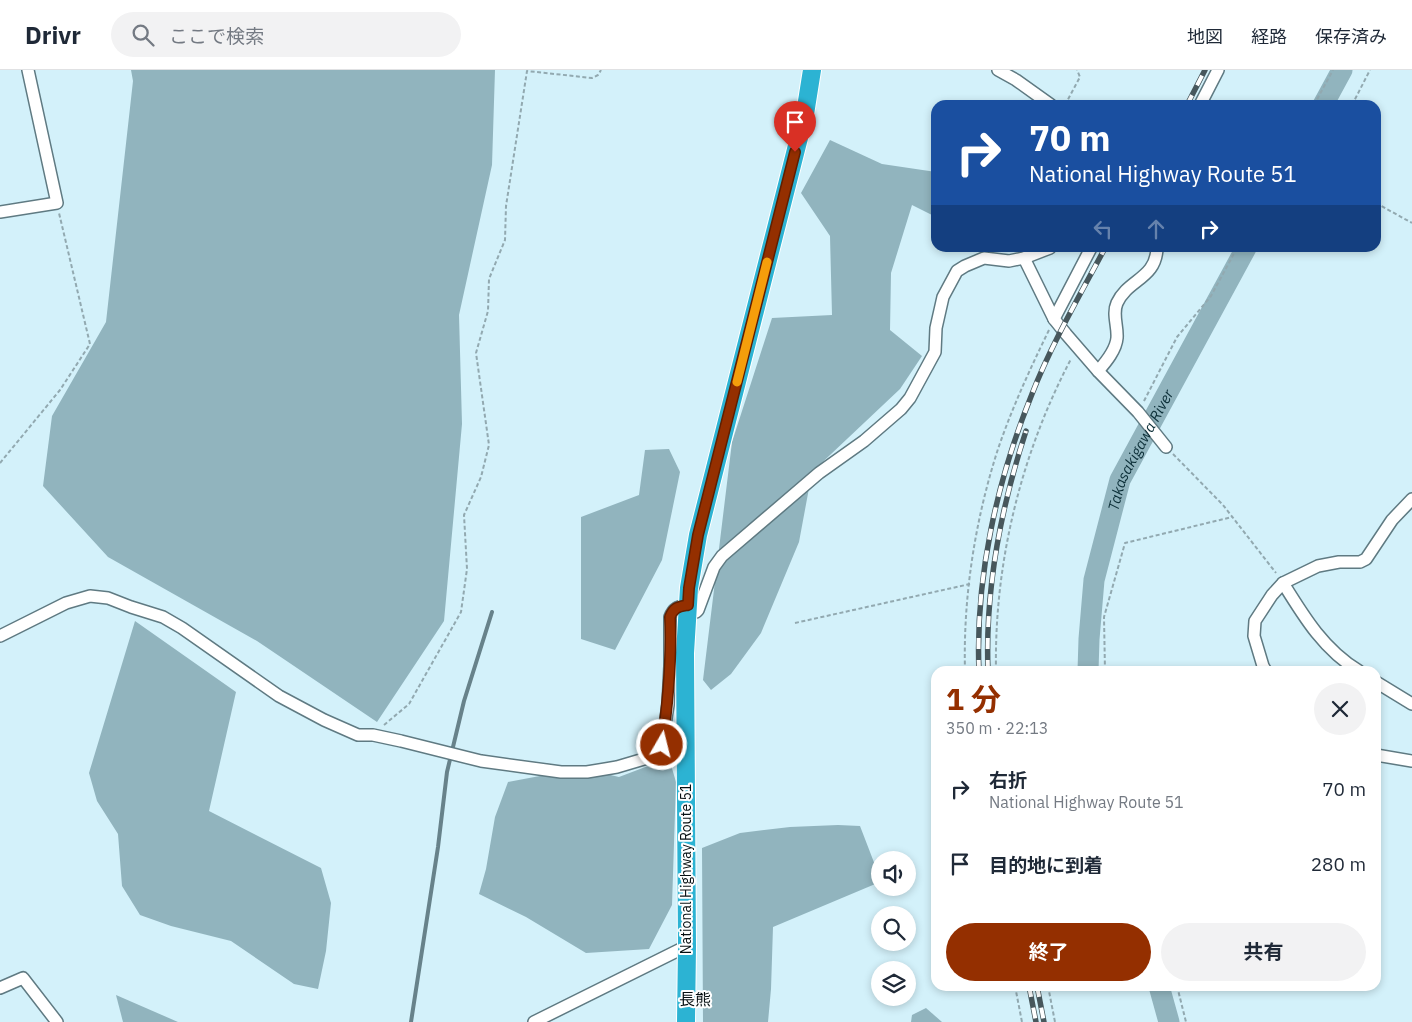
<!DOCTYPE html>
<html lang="ja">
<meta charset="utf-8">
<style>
:root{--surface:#fff;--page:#f2f2f3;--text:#1f2937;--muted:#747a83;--line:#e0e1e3;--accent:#942f00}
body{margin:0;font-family:"IBM Plex Sans","Noto Sans JP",sans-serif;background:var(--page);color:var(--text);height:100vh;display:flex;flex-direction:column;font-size:19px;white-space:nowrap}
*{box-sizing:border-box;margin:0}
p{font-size:16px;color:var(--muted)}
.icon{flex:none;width:28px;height:28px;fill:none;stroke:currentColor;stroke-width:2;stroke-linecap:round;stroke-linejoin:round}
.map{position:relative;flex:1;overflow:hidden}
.details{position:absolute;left:931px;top:596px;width:450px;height:325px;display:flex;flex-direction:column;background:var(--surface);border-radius:15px;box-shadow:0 2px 8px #0003}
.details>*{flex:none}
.top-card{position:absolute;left:931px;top:30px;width:450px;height:152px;border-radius:15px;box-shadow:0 2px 8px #0003;background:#1a4fa0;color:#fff;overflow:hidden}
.controls{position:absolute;left:871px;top:781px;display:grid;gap:10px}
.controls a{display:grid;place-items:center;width:45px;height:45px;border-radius:50%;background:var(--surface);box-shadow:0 2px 8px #0003;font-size:25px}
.pin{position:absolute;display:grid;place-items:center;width:42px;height:42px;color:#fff;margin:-51px -21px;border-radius:50% 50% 50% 0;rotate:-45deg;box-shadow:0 0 5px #0007}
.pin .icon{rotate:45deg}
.me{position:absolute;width:55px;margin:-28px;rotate:8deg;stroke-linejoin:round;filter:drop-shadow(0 0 4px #0008)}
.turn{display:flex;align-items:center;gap:18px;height:105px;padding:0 15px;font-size:22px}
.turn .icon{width:65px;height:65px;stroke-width:2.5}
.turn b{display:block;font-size:35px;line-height:42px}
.lanes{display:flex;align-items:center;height:48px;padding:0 15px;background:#0003;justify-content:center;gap:25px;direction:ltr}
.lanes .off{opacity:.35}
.round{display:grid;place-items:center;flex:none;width:52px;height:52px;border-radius:26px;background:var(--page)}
.head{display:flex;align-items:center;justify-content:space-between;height:85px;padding:0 15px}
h1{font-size:30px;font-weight:700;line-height:38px;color:var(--accent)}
.cta{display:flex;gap:10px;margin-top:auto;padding:10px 15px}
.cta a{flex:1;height:58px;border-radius:30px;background:var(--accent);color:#fff;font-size:20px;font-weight:700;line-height:58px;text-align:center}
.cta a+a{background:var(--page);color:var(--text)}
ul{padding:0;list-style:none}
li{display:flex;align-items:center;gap:15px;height:75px;padding:0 15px}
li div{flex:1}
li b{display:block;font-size:19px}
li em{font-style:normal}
header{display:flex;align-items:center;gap:30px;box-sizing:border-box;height:70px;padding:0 25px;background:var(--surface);border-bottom:1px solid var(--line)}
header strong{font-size:24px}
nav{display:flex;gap:28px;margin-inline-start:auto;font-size:18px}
.search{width:350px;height:45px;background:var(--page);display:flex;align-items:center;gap:12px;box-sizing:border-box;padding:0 18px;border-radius:28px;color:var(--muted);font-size:19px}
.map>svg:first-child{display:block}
.forest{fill:#91b4be}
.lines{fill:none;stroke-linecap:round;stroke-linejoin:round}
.stream{stroke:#67828a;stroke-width:4}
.river{stroke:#91b4be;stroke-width:21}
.minor-casing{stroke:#5f7a82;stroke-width:14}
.highway-casing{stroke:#fff;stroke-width:20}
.path{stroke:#92a9b0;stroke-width:2;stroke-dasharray:4 2.5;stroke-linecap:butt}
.minor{stroke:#fff;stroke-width:11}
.highway{stroke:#2cb3d3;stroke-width:18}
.rail-casing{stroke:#47575c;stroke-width:5.5}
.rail{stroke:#fff;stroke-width:4;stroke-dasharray:11;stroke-linecap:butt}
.route-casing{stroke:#601f00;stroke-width:12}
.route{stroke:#942f00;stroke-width:9}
.slow{stroke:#f59e0b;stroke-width:9}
.labels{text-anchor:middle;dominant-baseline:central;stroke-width:4;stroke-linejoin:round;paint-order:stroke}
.street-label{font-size:14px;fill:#050e11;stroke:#fff}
.water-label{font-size:15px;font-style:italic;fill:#0c2f38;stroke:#fff}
.quarter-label{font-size:16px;fill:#050e11;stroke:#fff}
</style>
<header>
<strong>Drivr</strong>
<div class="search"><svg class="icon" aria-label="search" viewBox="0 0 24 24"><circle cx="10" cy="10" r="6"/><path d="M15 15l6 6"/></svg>ここで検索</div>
<nav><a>地図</a><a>経路</a><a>保存済み</a></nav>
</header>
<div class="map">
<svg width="1412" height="952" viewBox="0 0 1412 952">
<rect width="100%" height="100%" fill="#d3f1fa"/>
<g class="forest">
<polygon points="131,0 495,0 492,95 459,245 462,354 444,551 377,652 257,571 108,487 43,416 52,346 106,252 133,11"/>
<polygon points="830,70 882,94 936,102 936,147 912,135 891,203 890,260 922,286 900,319 812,402 799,472 761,563 731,604 711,620 703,610 732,372 772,248 832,245 830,166 801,123"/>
<polygon points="669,379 680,402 662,490 615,580 581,569 581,447 639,425 645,380"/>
<polygon points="135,551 236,622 209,741 321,798 331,833 326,881 318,919 294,914 231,871 171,856 140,845 122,816 118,764 97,731 89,703"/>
<polygon points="669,688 676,712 672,835 649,879 586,883 526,847 479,824 486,799 495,747 508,712 582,698 619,707"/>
<polygon points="838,755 860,756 880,808 880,812 773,857 771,919 768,952 703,952 702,778 740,763 790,757"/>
<polygon points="116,925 178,952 123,952"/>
<polygon points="926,938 942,952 911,952 912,945"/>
</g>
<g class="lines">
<polyline class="stream" points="411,952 438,777 447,702 464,631 492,542"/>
<g class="river">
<polyline points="1323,35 1342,0"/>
<path id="s1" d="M1088,601L1089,569L1094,510L1120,410L1246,178"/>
<polyline points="1159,916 1169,952"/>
</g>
<defs>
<g id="minor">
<polyline points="998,0 1016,10 1051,35"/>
<polyline points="1200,35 1218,0"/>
<polyline points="0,142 57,133 28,0"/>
<polyline points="1024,188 1054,249 1066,264 1098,301 1138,342 1166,377"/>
<polyline points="1054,249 1091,178"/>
<path d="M1098,301C1106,292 1116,280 1117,268C1118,256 1112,244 1117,233C1128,209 1156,209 1157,178"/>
<path d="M1283,513C1304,547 1324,580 1359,601"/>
<polyline points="687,543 696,542 698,540 714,497 722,486 819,403 864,371 901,339 910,328 935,282 936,258 943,227 957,201 965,196 984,188 1009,191 1024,188 1050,178"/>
<path d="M0,566L66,533L90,526L108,528L131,537L163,547L182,558L279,626L324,650L358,665H373L401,671L481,691L561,702H587L617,697L644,689L656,683L662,675L668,635L670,596V547C674,537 678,537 688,535"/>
<polyline points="1266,601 1263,596 1254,566 1255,551 1272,525 1283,513 1318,496 1339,492 1360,492 1366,489 1392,450 1412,429"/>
<polyline points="1376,612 1412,634"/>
<polyline points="1376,685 1412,691"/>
<polyline points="0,918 23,908 57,952"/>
<polyline points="534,952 687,876"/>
</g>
<polyline id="highway" points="686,952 687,876 685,583 689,518 698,465 805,44 812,0"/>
</defs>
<use href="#minor" class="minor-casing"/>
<use href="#highway" class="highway-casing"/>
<g class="path">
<polyline points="1065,35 1080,7 1077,0"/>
<polyline points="1314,35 1333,0"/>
<polyline points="1352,35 1370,0"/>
<polyline points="1376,133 1412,153"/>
<polyline points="1144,331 1177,267 1211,226 1237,178"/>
<polyline points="1173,384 1223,435 1276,503"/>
<polyline points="0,393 60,320 90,274 59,143"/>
<polyline points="795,553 970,514"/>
<path d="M965,601C963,527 975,450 998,379C1012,338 1030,299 1049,260"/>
<path d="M996,601C994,493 1021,384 1071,289"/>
<polyline points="1105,601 1104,547 1125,473 1232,447"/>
<polyline points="384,655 409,634 461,542 467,499 464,445 481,407 489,375 476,283 488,241 489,209 505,170 506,136 527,1 592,8 598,5 601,0"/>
<polyline points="1015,916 1022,952"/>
<polyline points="1048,916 1055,952"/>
<polyline points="1177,916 1186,952"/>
</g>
<use href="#minor" class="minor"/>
<use href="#highway" class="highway"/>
<defs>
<g id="rail">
<polyline points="1187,35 1205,0"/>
<path d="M979,601C975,508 997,410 1032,324C1052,273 1080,225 1105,178"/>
<path d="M988,601C985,520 1001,437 1026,361"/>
<polyline points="1029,916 1036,952"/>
<polyline points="1037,916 1044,952"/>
</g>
</defs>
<use href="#rail" class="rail-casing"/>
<use href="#rail" class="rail"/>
</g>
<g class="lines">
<defs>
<path id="route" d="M662,675C668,632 672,590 670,547C674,537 678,537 688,535L689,518L698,465L795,82"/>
</defs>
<use href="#route" class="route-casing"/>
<use href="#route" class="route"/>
<polyline class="slow" points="737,312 767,192"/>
</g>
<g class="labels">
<g class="street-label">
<text transform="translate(686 799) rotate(-90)">National Highway Route 51</text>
</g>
<g class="water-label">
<text stroke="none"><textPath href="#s1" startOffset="230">Takasakigawa River</textPath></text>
</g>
<g class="quarter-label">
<text x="695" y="929">長熊</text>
</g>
</g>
</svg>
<div class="controls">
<a><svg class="icon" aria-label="sound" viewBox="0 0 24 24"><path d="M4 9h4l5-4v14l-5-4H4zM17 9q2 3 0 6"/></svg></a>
<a><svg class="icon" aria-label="search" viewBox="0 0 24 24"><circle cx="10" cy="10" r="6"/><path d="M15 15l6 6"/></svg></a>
<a><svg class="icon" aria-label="layers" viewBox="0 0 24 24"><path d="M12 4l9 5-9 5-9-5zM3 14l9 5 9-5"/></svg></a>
</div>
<div class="pin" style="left:795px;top:82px;background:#d93025"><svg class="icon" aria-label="arrive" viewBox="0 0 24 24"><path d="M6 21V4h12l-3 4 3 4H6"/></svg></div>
<svg class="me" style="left:662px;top:675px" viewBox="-20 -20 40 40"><circle r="17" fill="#942f00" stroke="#fff" stroke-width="3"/><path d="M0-11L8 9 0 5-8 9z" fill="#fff"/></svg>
<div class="top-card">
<div class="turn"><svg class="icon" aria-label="right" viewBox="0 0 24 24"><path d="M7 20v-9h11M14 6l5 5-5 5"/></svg><div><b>70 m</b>National Highway Route 51</div></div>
<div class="lanes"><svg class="icon off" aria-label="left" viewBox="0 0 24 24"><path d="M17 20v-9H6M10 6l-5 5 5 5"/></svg><svg class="icon off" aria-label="ahead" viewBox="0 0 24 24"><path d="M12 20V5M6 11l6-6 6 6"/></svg><svg class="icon" aria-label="right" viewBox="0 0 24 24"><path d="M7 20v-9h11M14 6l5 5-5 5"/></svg></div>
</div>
<section class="details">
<div class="head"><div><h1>1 分</h1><p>350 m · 22:13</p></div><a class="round"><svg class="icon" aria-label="close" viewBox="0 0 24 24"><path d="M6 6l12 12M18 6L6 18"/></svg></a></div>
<ul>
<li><svg class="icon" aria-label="right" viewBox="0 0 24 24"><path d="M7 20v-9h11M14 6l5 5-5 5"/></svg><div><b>右折</b><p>National Highway Route 51</p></div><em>70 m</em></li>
<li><svg class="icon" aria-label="arrive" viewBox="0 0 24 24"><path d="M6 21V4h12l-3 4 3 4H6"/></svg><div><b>目的地に到着</b></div><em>280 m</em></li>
</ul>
<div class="cta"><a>終了</a><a>共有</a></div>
</section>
</div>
